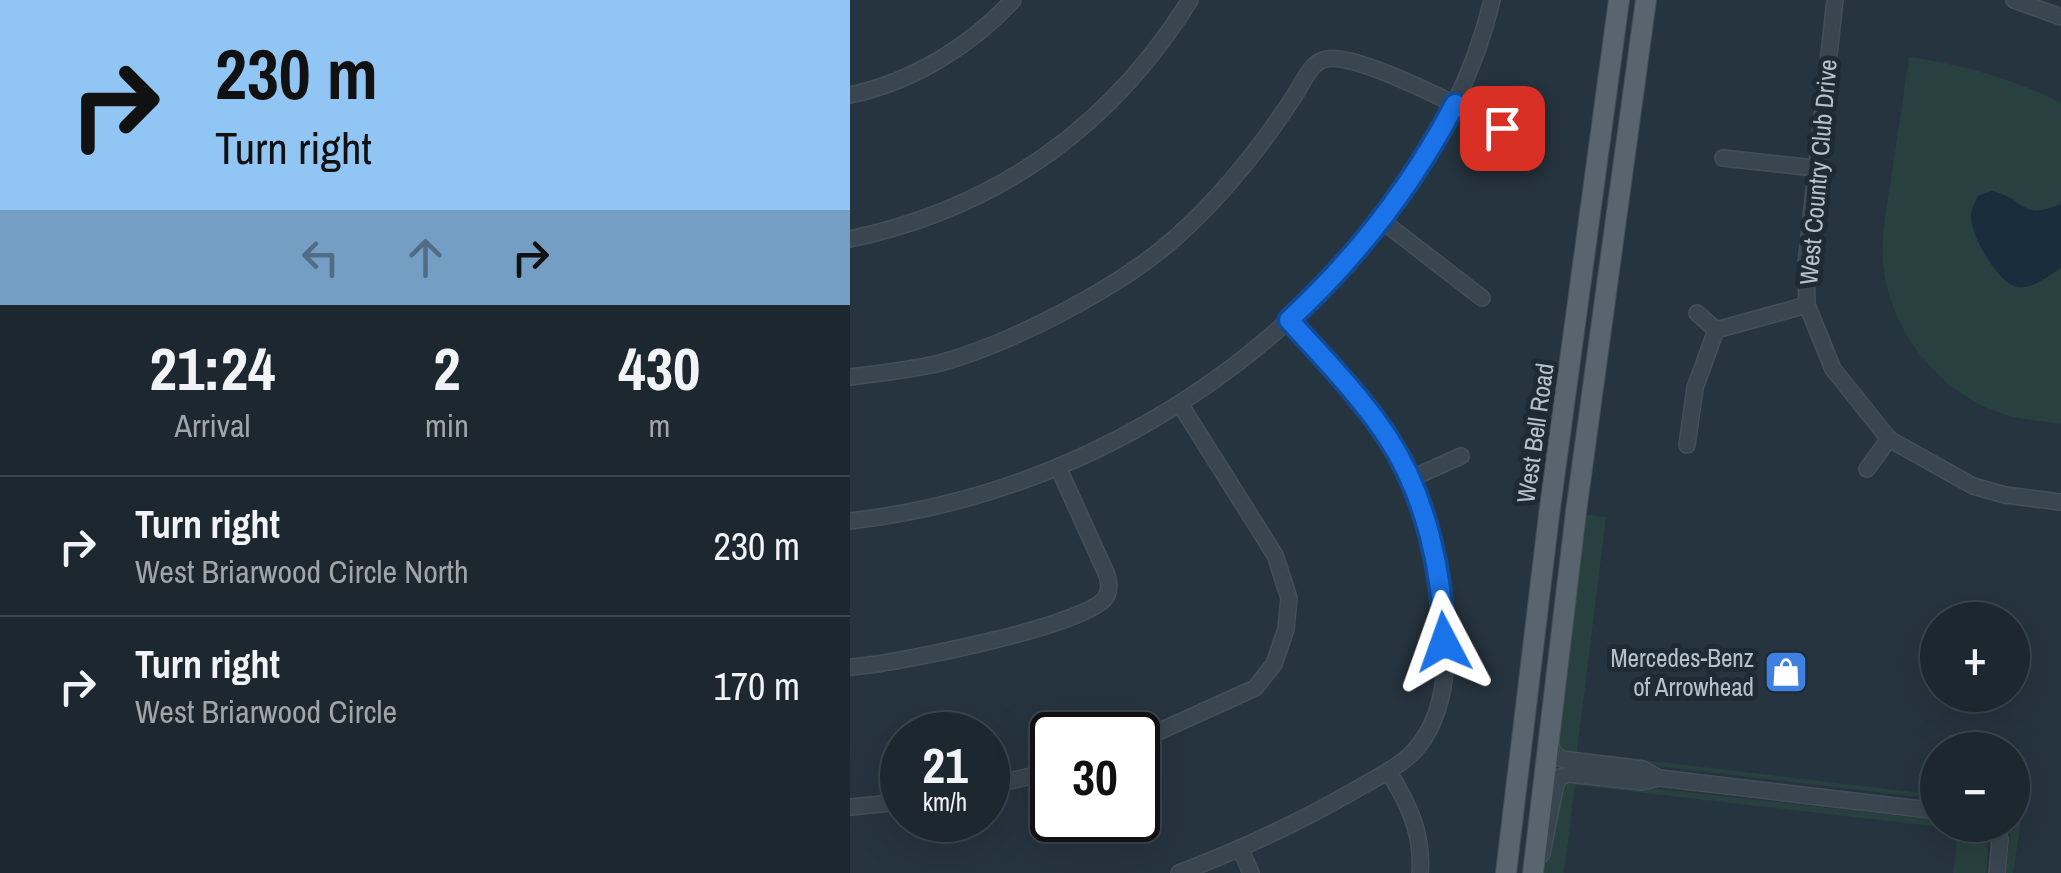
<!DOCTYPE html>
<meta charset="utf-8">
<style>
:root{--surface:#1c272f;--page:#252f37;--text:#f1f3f6;--muted:#a0a5aa;--line:#3a444b}
body{margin:0;font-family:"Archivo Narrow",sans-serif;background:var(--page);color:var(--text);height:100vh;display:flex;flex-direction:column;font-size:38px;white-space:nowrap}
*{box-sizing:border-box;margin:0}
p{font-size:32px;color:var(--muted)}
.icon{flex:none;width:55px;height:55px;fill:none;stroke:currentColor;stroke-width:2;stroke-linecap:round;stroke-linejoin:round}
.map{position:relative;flex:1;overflow:hidden}
.side{display:flex;flex-direction:column;background:var(--surface);width:850px}
.side>*{flex:none}
.banner{background:#91c6f4;color:#111;overflow:hidden}
.tools{position:absolute;left:1070px;top:602px;display:grid;gap:20px}
.tools a{display:grid;place-items:center;width:110px;height:110px;border-radius:50%;background:var(--surface);box-shadow:0 10px 40px #0002,0 0 0 2px var(--line);font-size:50px}
.speed{position:absolute;left:30px;top:712px;display:flex;gap:20px;font-size:50px;font-weight:700;text-align:center}
.speed>*{display:grid;place-content:center;width:130px;height:130px;border-radius:50%;background:var(--surface);box-shadow:0 10px 40px #0002,0 0 0 2px var(--line);line-height:1}
.speed small{font-size:25px;font-weight:400}
.speed .limit{border:5px solid #111;border-radius:15px;background:#fff;color:#111}
.pin{position:absolute;display:grid;place-items:center;width:85px;height:85px;color:#fff;margin:-42px;border-radius:20px;box-shadow:0 5px 15px #0006}
.me{position:absolute;width:110px;margin:-55px;rotate:356deg;stroke-linejoin:round;filter:drop-shadow(0 0 8px #0008)}
.turn{display:flex;align-items:center;gap:35px;height:210px;padding:0 50px;font-size:45px}
.turn .icon{width:130px;height:130px;stroke-width:2.5}
.turn b{display:block;font-size:70px;line-height:85px}
.lanes{display:flex;align-items:center;height:95px;padding:0 50px;background:#0003;justify-content:center;gap:50px;direction:ltr}
.lanes .off{opacity:.35}
.eta{display:flex;justify-content:space-evenly;align-items:center;height:170px;text-align:center}
.eta b{font-size:60px;font-weight:700;line-height:70px}
ul{padding:0;list-style:none}
li{display:flex;align-items:center;gap:30px;height:140px;padding:0 50px;border-top:2px solid var(--line)}
li div{flex:1}
li b{display:block;font-size:38px}
li em{font-style:normal}
main{display:flex;flex:1;min-height:0}
.map>svg:first-child{display:block}
.green{fill:#28403f}
.water{fill:#192d3d}
.lines{fill:none;stroke-linecap:round;stroke-linejoin:round}
.minor-casing{stroke:#434f58;stroke-width:18}
.major-casing{stroke:#434f58;stroke-width:22}
.minor{stroke:#3a464f;stroke-width:15}
.major{stroke:#58656f;stroke-width:20}
.route-casing{stroke:#114b97;stroke-width:25}
.route{stroke:#1a73e8;stroke-width:18}
.labels{text-anchor:middle;dominant-baseline:central;stroke-width:10;stroke-linejoin:round;paint-order:stroke}
.street-label{font-size:25px;fill:#b6c1c9;stroke:#1f2b34}
.poi-label{font-size:25px;fill:#b6c1c9;stroke:#1f2b34;text-anchor:end}
</style>
<main>
<section class="side">
<div class="banner">
<div class="turn"><svg class="icon" aria-label="right" viewBox="0 0 24 24"><path d="M7 20v-9h11M14 6l5 5-5 5"/></svg><div><b>230 m</b>Turn right</div></div>
<div class="lanes"><svg class="icon off" aria-label="left" viewBox="0 0 24 24"><path d="M17 20v-9H6M10 6l-5 5 5 5"/></svg><svg class="icon off" aria-label="ahead" viewBox="0 0 24 24"><path d="M12 20V5M6 11l6-6 6 6"/></svg><svg class="icon" aria-label="right" viewBox="0 0 24 24"><path d="M7 20v-9h11M14 6l5 5-5 5"/></svg></div>
</div>
<div class="eta">
<div><b>21:24</b><p>Arrival</p></div>
<div><b>2</b><p>min</p></div>
<div><b>430</b><p>m</p></div>
</div>
<ul>
<li><svg class="icon" aria-label="right" viewBox="0 0 24 24"><path d="M7 20v-9h11M14 6l5 5-5 5"/></svg><div><b>Turn right</b><p>West Briarwood Circle North</p></div><em>230 m</em></li>
<li><svg class="icon" aria-label="right" viewBox="0 0 24 24"><path d="M7 20v-9h11M14 6l5 5-5 5"/></svg><div><b>Turn right</b><p>West Briarwood Circle</p></div><em>170 m</em></li>
</ul>
</section>
<div class="map">
<svg width="1211" height="873" viewBox="0 0 1211 873">
<rect width="100%" height="100%" fill="#26343f"/>
<g class="green">
<path d="M1059,57C1114,65 1161,78 1211,103V424C1191,421 1169,420 1150,413C1087,391 1040,330 1033,264C1031,235 1037,207 1041,179C1047,139 1053,98 1059,57Z"/>
<polygon points="734,514 756,517 727,752 1087,795 1087,799 715,755 707,746"/>
<path d="M721,779L1087,820L1088,825C1131,825 1142,826 1136,873H1103L1108,829L725,785L714,873H691L709,785Z"/>
<polygon points="1163,801 1171,802 1173,808 1163,873 1156,873"/>
</g>
<path class="water" d="M1142,191C1178,200 1170,221 1211,204V268C1199,275 1184,289 1168,287C1149,285 1121,236 1121,218C1121,209 1124,204 1128,196Z"/>
<g class="lines">
<defs>
<g id="minor">
<polyline points="985,0 956,264 957,305 983,369 1039,439 1123,486 1155,495 1211,502"/>
<polyline points="1164,0 1211,17"/>
<path d="M0,95C62,82 121,46 163,0"/>
<polyline points="873,158 965,168"/>
<polyline points="531,220 632,298"/>
<path d="M0,239C147,208 260,128 340,0"/>
<polyline points="847,313 866,330"/>
<path d="M0,377C30,373 61,370 90,363C162,343 269,288 325,238C370,198 410,148 443,98C452,85 460,62 476,59C508,52 620,112 652,128"/>
<polyline points="837,445 845,388 866,330 957,305"/>
<polyline points="1017,469 1039,439"/>
<polyline points="560,479 611,456"/>
<path d="M0,521C215,496 409,382 539,210C586,147 624,77 642,0"/>
<path d="M0,667C39,665 238,626 256,597C260,590 259,582 257,575L208,467"/>
<polyline points="288,741 405,688 424,664 436,629 439,598 425,555 330,404"/>
<polyline points="699,742 704,753 712,759 793,769 809,778 1088,811"/>
<path d="M538,771C559,804 573,834 570,873"/>
<polyline points="138,786 202,771"/>
<polyline points="0,807 52,802"/>
<polyline points="1144,825 1150,839 1147,873"/>
<polyline points="390,848 401,873"/>
<polyline points="692,854 706,784 710,777 719,774 792,782 809,778"/>
<path d="M329,873C390,850 450,822 507,789C524,779 543,770 558,757C632,691 582,515 540,443C514,398 473,359 439,321"/>
</g>
<g id="major">
<polyline points="656,873 699,515 769,0"/>
<polyline points="683,873 726,512 796,0"/>
</g>
</defs>
<use href="#minor" class="minor-casing"/>
<use href="#major" class="major-casing"/>
<use href="#minor" class="minor"/>
<use href="#major" class="major"/>
</g>
<g class="lines">
<defs>
<path id="route" d="M594,642C593,574 576,496 538,438C510,395 473,358 439,320C506,258 562,186 605,104L652,128"/>
</defs>
<use href="#route" class="route-casing"/>
<use href="#route" class="route"/>
</g>
<defs>
<symbol id="shop-square" viewBox="-11 -11 22 22"><rect x="-9" y="-9" width="18" height="18" rx="4" fill="#3f7fe0" stroke="#1f2b34"/><path d="M-5-2.5h2.3a2.7 3.5 0 0 1 5.4 0H5L5.5 6h-11ZM-1.5-2.5h3a1.5 2.3 0 0 0-3 0Z" fill="#fff"/></symbol>
</defs>
<g fill-rule="evenodd">
<use href="#shop-square" x="911" y="647" width="50" height="50"/>
</g>
<g class="labels">
<g class="street-label">
<text transform="translate(968 172) rotate(-85)">West Country Club Drive</text>
<text transform="translate(685 433) rotate(-82)">West Bell Road</text>
</g>
<g class="poi-label">
<text x="904" y="658">Mercedes-Benz<tspan x="904" dy="29">of Arrowhead</tspan></text>
</g>
</g>
</svg>
<div class="tools">
<a>+</a>
<a>−</a>
</div>
<div class="speed"><div>21<small>km/h</small></div><div class="limit">30</div></div>
<div class="pin" style="left:652px;top:128px;background:#d93025"><svg class="icon" aria-label="arrive" viewBox="0 0 24 24"><path d="M6 21V4h12l-3 4 3 4H6"/></svg></div>
<svg class="me" style="left:594px;top:642px" viewBox="-20 -20 40 40"><path d="M0-17L14 15 0 8-14 15z" fill="#1a73e8" stroke="#fff" stroke-width="4"/></svg>
</div>
</main>
